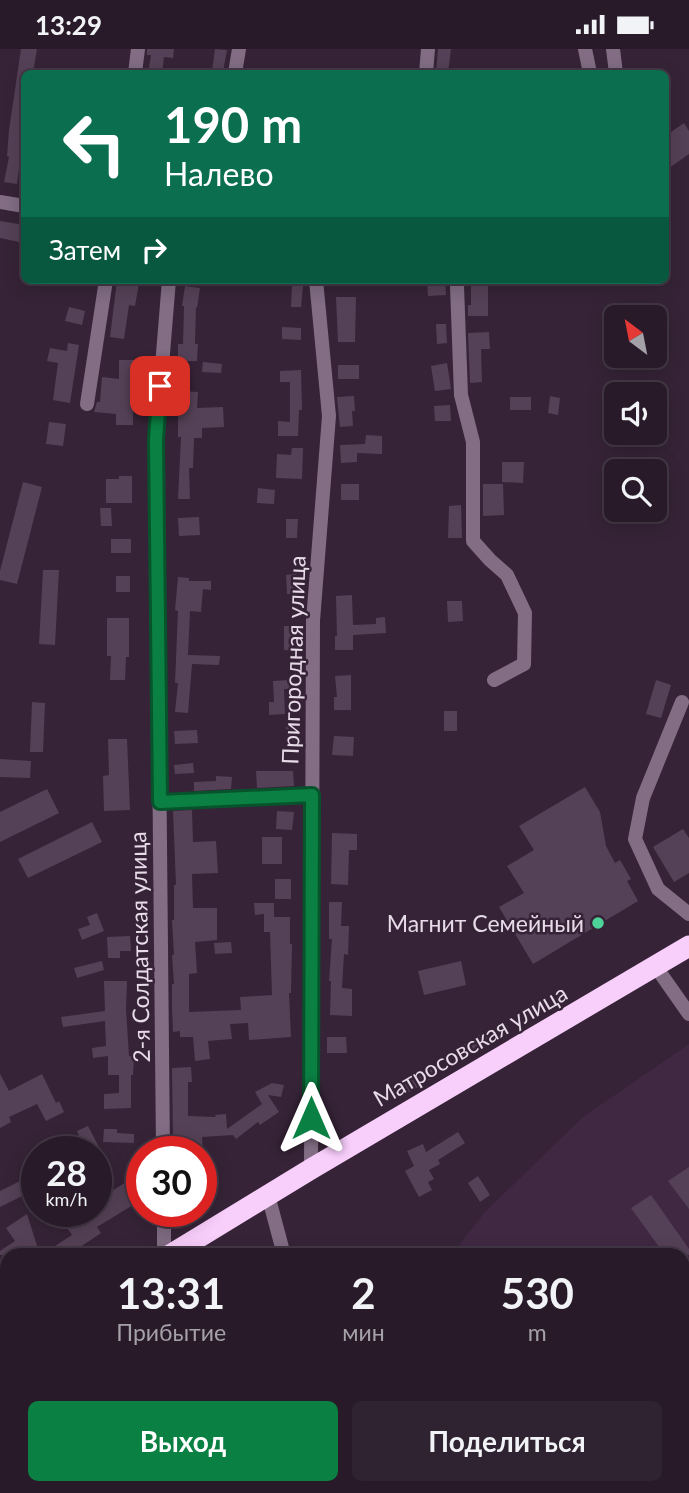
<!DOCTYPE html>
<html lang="ru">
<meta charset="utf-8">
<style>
:root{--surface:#281a29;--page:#302331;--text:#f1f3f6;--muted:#a5a1a8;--line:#443846;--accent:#0b8043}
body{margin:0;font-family:Lato,sans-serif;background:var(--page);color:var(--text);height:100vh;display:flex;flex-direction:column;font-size:26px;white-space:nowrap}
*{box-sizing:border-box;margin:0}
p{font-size:23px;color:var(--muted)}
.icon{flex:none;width:38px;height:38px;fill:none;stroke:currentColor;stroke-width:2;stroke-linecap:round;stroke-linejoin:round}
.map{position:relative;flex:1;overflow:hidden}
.drawer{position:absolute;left:0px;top:1199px;width:690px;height:247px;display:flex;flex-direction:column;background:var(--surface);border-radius:21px 21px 0 0;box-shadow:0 4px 18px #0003,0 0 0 2px var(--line)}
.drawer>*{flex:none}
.hud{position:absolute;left:21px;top:21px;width:648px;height:214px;border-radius:10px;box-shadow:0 4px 18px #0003,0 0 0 2px var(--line);background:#0b6e4f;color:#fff;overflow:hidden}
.needle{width:46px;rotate:328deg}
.controls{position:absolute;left:604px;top:256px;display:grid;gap:14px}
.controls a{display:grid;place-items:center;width:63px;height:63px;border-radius:10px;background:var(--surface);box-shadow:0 4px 18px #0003,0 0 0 2px var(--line);font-size:35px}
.speed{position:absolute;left:21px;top:1087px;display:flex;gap:14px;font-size:35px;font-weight:700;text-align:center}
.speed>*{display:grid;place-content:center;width:91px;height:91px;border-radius:50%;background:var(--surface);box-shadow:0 4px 18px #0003,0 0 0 2px var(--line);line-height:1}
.speed small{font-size:18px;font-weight:400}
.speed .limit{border:10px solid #d22;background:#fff;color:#111}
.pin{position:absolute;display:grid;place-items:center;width:60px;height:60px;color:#fff;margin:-30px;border-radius:14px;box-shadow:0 4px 10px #0006}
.me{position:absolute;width:77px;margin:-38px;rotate:0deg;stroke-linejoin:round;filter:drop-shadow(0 0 5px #0008)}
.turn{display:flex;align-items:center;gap:24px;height:147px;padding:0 28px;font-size:32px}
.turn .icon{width:91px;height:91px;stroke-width:2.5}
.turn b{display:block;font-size:49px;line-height:60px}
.then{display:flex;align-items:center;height:66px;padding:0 28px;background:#0003;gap:14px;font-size:26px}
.eta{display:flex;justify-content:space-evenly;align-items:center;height:119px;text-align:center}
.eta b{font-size:42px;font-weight:700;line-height:49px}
.button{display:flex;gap:14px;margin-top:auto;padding:14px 28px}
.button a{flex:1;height:80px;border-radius:10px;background:var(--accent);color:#fff;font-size:28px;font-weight:700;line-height:80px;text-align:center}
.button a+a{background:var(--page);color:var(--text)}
.status{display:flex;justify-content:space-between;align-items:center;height:49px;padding:0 35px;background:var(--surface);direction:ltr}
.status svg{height:19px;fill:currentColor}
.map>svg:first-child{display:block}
.built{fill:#402842}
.building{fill:#554157}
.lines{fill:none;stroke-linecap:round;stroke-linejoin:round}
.minor{stroke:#826d84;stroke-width:14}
.highway{stroke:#f8cefb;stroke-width:21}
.route-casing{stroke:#07532c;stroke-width:18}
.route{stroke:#0b8043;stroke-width:12}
.poi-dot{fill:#4dd39a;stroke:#362337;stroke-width:2.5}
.labels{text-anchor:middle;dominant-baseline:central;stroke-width:5;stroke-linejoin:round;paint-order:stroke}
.street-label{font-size:23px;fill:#e7dbe8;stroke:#362337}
.poi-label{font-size:23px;fill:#e7dbe8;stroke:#362337;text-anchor:end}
</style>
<div class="status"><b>13:29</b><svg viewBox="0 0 49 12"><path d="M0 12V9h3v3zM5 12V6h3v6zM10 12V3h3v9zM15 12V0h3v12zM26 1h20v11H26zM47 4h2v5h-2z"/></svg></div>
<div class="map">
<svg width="689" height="1444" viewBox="0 0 689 1444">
<rect width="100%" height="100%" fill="#362337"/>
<polygon class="built" points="689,995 689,1444 421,1444 418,1439 682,1438 682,1206 451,1206 485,1163 583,1068"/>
<g class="building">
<polygon points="21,0 37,0 33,24 24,24 24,59 20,87 23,87 17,135 4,133 9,108 7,107 9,81"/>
<polygon points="147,0 174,0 173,9 164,8 162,24 148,24 151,6 147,6"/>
<polygon points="215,0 227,1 223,23 212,22"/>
<polygon points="438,0 451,0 448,24 436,24"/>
<polygon points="684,74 689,82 689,105 665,122 665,87"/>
<polygon points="0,172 24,176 24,194 0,189"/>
<polygon points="117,231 139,234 135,257 129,256 124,290 110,288"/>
<polygon points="427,231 445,231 446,246 428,247"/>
<polygon points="471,231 488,231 488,267 468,267 468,256 471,256"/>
<polygon points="292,236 303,237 301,258 291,258"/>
<polygon points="185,237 200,239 197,259 196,258 195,295 198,295 197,312 178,312 178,295 183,295 184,257 182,257"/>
<polygon points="336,248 356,248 355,293 338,293"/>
<polygon points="69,258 85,262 82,276 65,272"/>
<polygon points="436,275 446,275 447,294 437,295"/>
<polygon points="282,278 301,279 301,291 282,290"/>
<polygon points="489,283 490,300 481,300 482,333 470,334 468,284"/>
<polygon points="68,294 79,296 70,354 53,351 58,314 47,312 50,299 67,302"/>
<polygon points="119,311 134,311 133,376 116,376 116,365 94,363 97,353 100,353 102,328 119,330"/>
<polygon points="203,313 222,315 221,324 202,323"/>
<polygon points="447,314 451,340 435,342 431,317"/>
<rect x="338" y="316" width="21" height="14"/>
<polygon points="301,321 302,361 299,361 298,387 278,387 278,372 290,373 290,333 280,333 280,322"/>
<polygon points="181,342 198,343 197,359 223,358 224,378 202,379 202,389 194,389 193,419 189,419 190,450 178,450 181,388 178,388 178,360 180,360"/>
<polygon points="354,347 355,362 352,362 353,377 340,378 337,348"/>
<polygon points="550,347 560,349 558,366 548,364"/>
<rect x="510" y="348" width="21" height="13"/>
<polygon points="450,356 451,372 435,372 434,357"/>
<polygon points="49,373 66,375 63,397 46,395"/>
<polygon points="366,386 382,387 382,405 357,404 357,413 341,414 340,396 365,395"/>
<polygon points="292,399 303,399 302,430 276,429 277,405 291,406"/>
<polygon points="502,413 524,413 523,434 502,433"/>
<polygon points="119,427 132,427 132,454 106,454 106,430 119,430"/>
<polygon points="23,433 42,438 17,535 0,531 0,522"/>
<rect x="341" y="435" width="18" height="16"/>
<polygon points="483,435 503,435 504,466 483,467"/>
<polygon points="258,439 275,441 274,455 257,454"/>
<polygon points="461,456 462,489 448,489 449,457"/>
<polygon points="100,459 111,459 112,477 101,477"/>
<polygon points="199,468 200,486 179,487 178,469"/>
<polygon points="286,470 298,470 297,489 286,489"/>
<rect x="111" y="490" width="20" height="14"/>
<polygon points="43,521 59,521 55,596 39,595"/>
<polygon points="296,525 297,545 287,545 286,526"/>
<rect x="116" y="527" width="14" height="16"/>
<polygon points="178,528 189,529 189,532 211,532 211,541 203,540 201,563 190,562 188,606 220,607 219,616 192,615 188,664 175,663 178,634 175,634 178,562 175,561"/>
<polygon points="352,546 353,576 376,575 376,569 385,568 386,584 353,586 353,601 335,601 335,587 337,587 336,547"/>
<polygon points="447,552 462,552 463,572 448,573"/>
<polygon points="107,569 129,569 129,608 126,608 125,631 110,631 111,607 107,607"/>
<polygon points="284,577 296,577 296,602 284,601"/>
<polygon points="351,626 351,661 334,661 334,648 337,648 335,627"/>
<polygon points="289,631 290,640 284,640 285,665 269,666 269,653 274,653 273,632"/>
<polygon points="656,631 671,636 661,669 646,665"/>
<polygon points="32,653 45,654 43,703 30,703"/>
<rect x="444" y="662" width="13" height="20"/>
<rect x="286" y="673" width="9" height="19"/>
<polygon points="197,681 198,694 175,695 174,682"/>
<polygon points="334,687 354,688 353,707 332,706"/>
<polygon points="108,690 127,690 130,761 104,762 103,727 109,726"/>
<polygon points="0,710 31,712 30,729 0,728"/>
<polygon points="193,714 194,724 175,725 174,716"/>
<polygon points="256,722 293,722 294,737 257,739"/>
<polygon points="216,727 232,728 231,740 194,742 194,733 216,732"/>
<polygon points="585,738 600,763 606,797 615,814 620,811 631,830 627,832 638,852 533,915 499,858 524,844 507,817 534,801 519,777"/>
<polygon points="47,740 59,764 0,793 0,763"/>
<polygon points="192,761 193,793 216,792 218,824 192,825 193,859 217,859 217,891 195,893 197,924 189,925 189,963 241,961 240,948 272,946 270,883 264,883 264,865 255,866 254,854 274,854 274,868 290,868 290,895 292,895 291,944 289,944 291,988 249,991 248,974 230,975 232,990 208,992 210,1010 195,1012 193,988 180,988 180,982 173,983 172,958 172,935 174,935 172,906 174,906 172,871 174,871 174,836 176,836 173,762"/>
<polygon points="277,762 294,763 292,781 276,780"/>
<polygon points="92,773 102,793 28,829 18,810"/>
<polygon points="683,780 689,789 689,824 674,833 653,798"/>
<polygon points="332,784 357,785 357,801 349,801 348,836 331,835"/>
<rect x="262" y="788" width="20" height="27"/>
<rect x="275" y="830" width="16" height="20"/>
<polygon points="329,853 342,853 341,877 349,877 348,906 344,905 342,939 352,940 352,967 330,966 331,932 329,932 332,890 329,890"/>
<polygon points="97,864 104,882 82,891 78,880 90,876 87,868"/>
<polygon points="130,887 131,902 120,902 120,909 108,909 107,888"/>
<polygon points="231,893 232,904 215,905 214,894"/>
<polygon points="102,912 104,921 77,929 74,919"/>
<polygon points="461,912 466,936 424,946 418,922"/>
<polygon points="104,932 127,932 126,960 129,1007 134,1007 133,1026 131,1026 131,1059 104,1060 104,1045 119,1044 119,1026 108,1026 108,1007 93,1009 92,999 106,997 105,972 63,978 61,968 105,962"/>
<polygon points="484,983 490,992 466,1007 460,998"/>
<polygon points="327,988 346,988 347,1004 327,1004"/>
<polygon points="434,1016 439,1025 408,1044 403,1035"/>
<polygon points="191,1018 192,1033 188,1033 188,1067 216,1068 215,1066 226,1065 227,1080 262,1055 255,1043 272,1034 284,1036 281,1048 268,1046 279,1063 260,1076 258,1073 236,1090 233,1086 202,1088 203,1102 187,1102 187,1091 173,1091 172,1019"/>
<polygon points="0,1025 9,1042 42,1025 56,1054 59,1052 64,1063 46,1072 37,1055 9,1068 11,1073 0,1079"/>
<polygon points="88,1077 101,1102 48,1102 79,1087 77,1082"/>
<polygon points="104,1080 117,1080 117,1084 134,1085 134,1094 103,1093"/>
<polygon points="458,1083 465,1094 438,1111 440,1115 429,1121 434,1130 428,1133 432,1141 419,1148 405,1122 414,1117 407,1102 423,1095 426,1103"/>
<polygon points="689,1118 689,1160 668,1132"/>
<polygon points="37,1121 37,1145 34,1141 0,1158 0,1142 28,1128 27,1126"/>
<polygon points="478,1127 490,1146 480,1153 468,1134"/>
<polygon points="126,1133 138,1153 97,1178 101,1184 76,1201 69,1206 61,1206 55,1197 72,1186 56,1162 96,1162 96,1152"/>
<polygon points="651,1146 689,1200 689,1206 665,1206 631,1159"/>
<polygon points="27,1165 40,1206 0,1206 0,1202 15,1192 6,1179"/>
</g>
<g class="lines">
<g class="minor">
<polyline points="585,0 590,24"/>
<polyline points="613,0 616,24"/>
<polyline points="135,24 138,0"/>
<polyline points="235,24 239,0"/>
<polyline points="426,24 428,0"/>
<polyline points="0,153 24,157"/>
<polyline points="459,231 457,237 461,346 473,393 473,492 490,511 507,526 525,564 524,615 494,631"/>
<polyline points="87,355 106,231"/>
<polyline points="682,653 643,749 635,790 658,840 689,865"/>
<polyline points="160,753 312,746"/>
<polyline points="656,918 689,965"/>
<polyline points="163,1102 156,390 169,231"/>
<polyline points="311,1120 313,572 329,367 316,231"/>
<polyline points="268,1146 284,1206"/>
<polyline points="164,1162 164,1206"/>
</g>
<g class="highway">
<polyline points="170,1206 311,1120 689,897"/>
<polyline points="0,1309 7,1305"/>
</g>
</g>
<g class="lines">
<defs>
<polyline id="route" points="160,337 156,390 160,753 312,746 311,1069"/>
</defs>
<use href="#route" class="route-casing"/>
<use href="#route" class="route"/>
</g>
<circle class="poi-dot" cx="598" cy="874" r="7"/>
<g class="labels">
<g class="street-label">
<text transform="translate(293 611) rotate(-88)">Пригородная улица</text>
<text transform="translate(139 898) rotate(-91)">2-я Солдатская улица</text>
<text transform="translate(470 996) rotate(-30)">Матросовская улица</text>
</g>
<g class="poi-label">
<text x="584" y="874">Магнит Семейный</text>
</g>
</g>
</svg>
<div class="controls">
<a><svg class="needle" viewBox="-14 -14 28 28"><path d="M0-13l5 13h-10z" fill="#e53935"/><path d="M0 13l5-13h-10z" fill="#a5a1a8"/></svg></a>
<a><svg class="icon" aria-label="sound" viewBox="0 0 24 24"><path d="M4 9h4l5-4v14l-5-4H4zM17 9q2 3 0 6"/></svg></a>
<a><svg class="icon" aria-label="search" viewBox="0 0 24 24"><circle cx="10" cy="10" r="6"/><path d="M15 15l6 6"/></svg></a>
</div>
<div class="speed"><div>28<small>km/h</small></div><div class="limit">30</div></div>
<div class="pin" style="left:160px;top:337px;background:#d93025"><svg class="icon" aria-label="arrive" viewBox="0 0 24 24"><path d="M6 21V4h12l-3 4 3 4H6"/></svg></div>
<svg class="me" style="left:311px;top:1069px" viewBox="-20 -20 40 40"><path d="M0-17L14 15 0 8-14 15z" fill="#0b8043" stroke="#fff" stroke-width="4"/></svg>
<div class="hud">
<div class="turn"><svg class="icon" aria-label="left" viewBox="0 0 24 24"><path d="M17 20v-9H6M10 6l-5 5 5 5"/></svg><div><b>190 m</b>Налево</div></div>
<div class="then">Затем<svg class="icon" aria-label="right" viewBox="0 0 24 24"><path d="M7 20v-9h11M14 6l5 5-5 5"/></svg></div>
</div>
<section class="drawer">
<div class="eta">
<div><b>13:31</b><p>Прибытие</p></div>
<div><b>2</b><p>мин</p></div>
<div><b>530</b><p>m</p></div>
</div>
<div class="button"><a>Выход</a><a>Поделиться</a></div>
</section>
</div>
